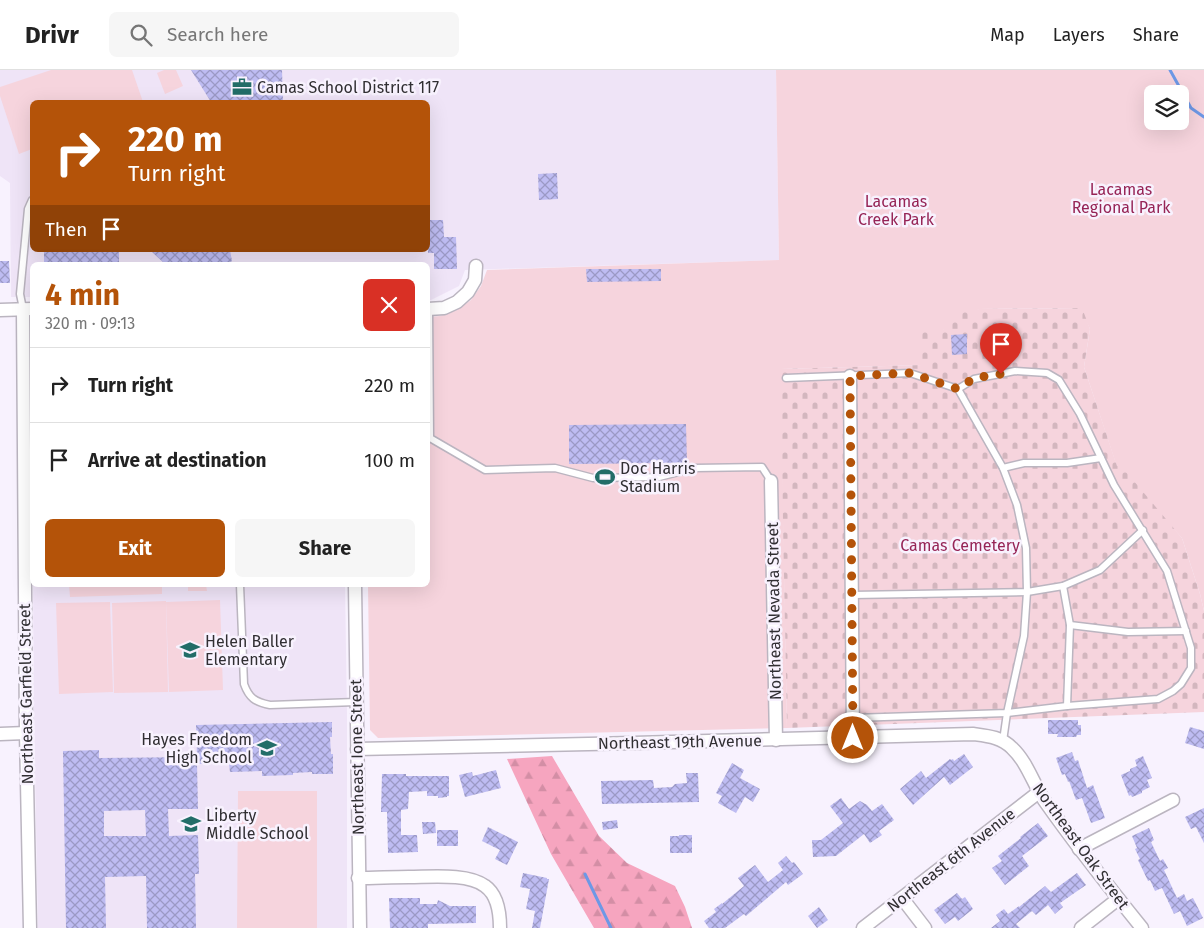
<!DOCTYPE html>
<meta charset="utf-8">
<style>
:root{--surface:#fff;--page:#f6f6f6;--text:#222;--muted:#767676;--line:#e0e0e0;--accent:#b45309}
body{margin:0;font-family:"Fira Sans",sans-serif;background:var(--page);color:var(--text);height:100vh;display:flex;flex-direction:column;font-size:19px;white-space:nowrap}
*{box-sizing:border-box;margin:0}
p{font-size:16px;color:var(--muted)}
.icon{flex:none;width:28px;height:28px;fill:none;stroke:currentColor;stroke-width:2;stroke-linecap:round;stroke-linejoin:round}
.map{position:relative;flex:1;overflow:hidden}
.details{position:absolute;left:30px;top:192px;width:400px;height:325px;display:flex;flex-direction:column;background:var(--surface);border-radius:8px;box-shadow:0 5px 20px #0002}
.details>*{flex:none}
.top-card{position:absolute;left:30px;top:30px;width:400px;height:152px;border-radius:8px;box-shadow:0 5px 20px #0002;background:#b45309;color:#fff;overflow:hidden}
.controls{position:absolute;left:1144px;top:15px;display:grid;gap:10px}
.controls a{display:grid;place-items:center;width:45px;height:45px;border-radius:8px;background:var(--surface);box-shadow:0 5px 20px #0002;font-size:25px}
.pin{position:absolute;display:grid;place-items:center;width:42px;height:42px;color:#fff;margin:-51px -21px;border-radius:50% 50% 50% 0;rotate:-45deg;box-shadow:0 0 5px #0007}
.pin .icon{rotate:45deg}
.me{position:absolute;width:55px;margin:-28px;rotate:0deg;stroke-linejoin:round;filter:drop-shadow(0 0 4px #0008)}
.turn{display:flex;align-items:center;gap:18px;height:105px;padding:0 15px;font-size:22px}
.turn .icon{width:65px;height:65px;stroke-width:2.5}
.turn b{display:block;font-size:35px;line-height:42px}
.then{display:flex;align-items:center;height:48px;padding:0 15px;background:#0003;gap:10px;font-size:19px}
.round{display:grid;place-items:center;flex:none;width:52px;height:52px;border-radius:8px;background:var(--page)}
.overview{display:flex;align-items:center;justify-content:space-between;height:85px;padding:0 15px}
h1{font-size:30px;font-weight:700;line-height:38px;color:var(--accent)}
.primary-button{display:flex;gap:10px;margin-top:auto;padding:10px 15px}
.primary-button a{flex:1;height:58px;border-radius:8px;background:var(--accent);color:#fff;font-size:20px;font-weight:700;line-height:58px;text-align:center}
.primary-button a+a{background:var(--page);color:var(--text)}
ul{padding:0;list-style:none}
li{display:flex;align-items:center;gap:15px;height:75px;padding:0 15px;border-top:1px solid var(--line)}
li div{flex:1}
li b{display:block;font-size:19px}
li em{font-style:normal}
header{display:flex;align-items:center;gap:30px;box-sizing:border-box;height:70px;padding:0 25px;background:var(--surface);border-bottom:1px solid var(--line)}
header strong{font-size:24px}
nav{display:flex;gap:28px;margin-inline-start:auto;font-size:18px}
.search{width:350px;height:45px;background:var(--page);display:flex;align-items:center;gap:12px;box-sizing:border-box;padding:0 18px;border-radius:8px;color:var(--muted);font-size:19px}
.map>svg:first-child{display:block}
.built{fill:#efe4f7;fill-rule:evenodd}
.green{fill:#f6d4dd;fill-rule:evenodd}
.forest{fill:url(#forest-firs)}
.cemetery{fill:url(#cemetery-stones)}
.lines{fill:none;stroke-linecap:round;stroke-linejoin:round}
.stream{stroke:#6d98e6;stroke-width:3}
.building{fill:url(#building-cross-hatch);fill-rule:evenodd}
.lane-casing{stroke:#bbb5c0;stroke-width:9}
.street-casing{stroke:#bbb5c0;stroke-width:15}
.lane{stroke:#fff;stroke-width:6}
.street{stroke:#fff;stroke-width:12}
.route{stroke:#b45309;stroke-width:9;stroke-dasharray:0 16.2}
.labels{text-anchor:middle;dominant-baseline:central;stroke-width:5;stroke-linejoin:round;paint-order:stroke}
.poi-label{font-size:16px;fill:#312f33;stroke:#f8f2fe;text-anchor:start}
.park-label{font-size:16px;fill:#962456;stroke:#f8f2fe}
.street-label{font-size:16px;fill:#312f33;stroke:#f8f2fe}
</style>
<header>
<strong>Drivr</strong>
<div class="search"><svg class="icon" aria-label="search" viewBox="0 0 24 24"><circle cx="10" cy="10" r="6"/><path d="M15 15l6 6"/></svg>Search here</div>
<nav><a>Map</a><a>Layers</a><a>Share</a></nav>
</header>
<div class="map">
<svg width="1204" height="858" viewBox="0 0 1204 858">
<defs>
<pattern id="forest-firs" width="22" height="20" patternUnits="userSpaceOnUse" patternTransform="scale(1.25)"><rect width="22" height="20" fill="#f6a5bf"/><path d="M5 1l3.5 6h-7zM16 11l3.5 6h-7z" fill="#d38ea5"/></pattern>
<pattern id="cemetery-stones" width="16" height="16" patternUnits="userSpaceOnUse" patternTransform="scale(1.25)"><rect width="16" height="16" fill="#f6d4dd"/><path d="M2 7V4a2 2 0 0 1 4 0v3zM10 15v-3a2 2 0 0 1 4 0v3z" fill="#d3b6be"/></pattern>
<pattern id="building-cross-hatch" width="8" height="8" patternUnits="userSpaceOnUse" patternTransform="scale(1.25)"><rect width="8" height="8" fill="#bebcf2"/><path d="M0 0l8 8M0 8l8-8" fill="none" stroke="#9b99c5"/></pattern>
</defs>
<rect width="100%" height="100%" fill="#f8f2fe"/>
<g class="built">
<path d="M0,0H776L779,190L465,200L459,216L431,230H428V195H32V227H11L10,113L0,106ZM32,32H428V180H32Z"/>
<polygon points="33,515 345,515 347,645 347,858 38,858 34,651"/>
</g>
<g class="green">
<polygon points="51,0 132,0 143,32 32,32 32,79 19,84 0,26 0,17"/>
<polygon points="164,0 176,0 183,16 165,24 157,3"/>
<path d="M776,0H1204V541L1200,524L1182,468L1117,397L1084,297L1090,259L1080,238L979,239L943,260L922,295L781,299L787,658L378,668L370,660L368,515H428V247L440,246L457,240L471,230L481,216L487,200L779,190ZM1152,24H1180V51H1152Z"/>
<polygon points="69,515 162,515 162,524 70,527"/>
<polygon points="188,515 206,515 207,521 188,521"/>
<polygon points="220,530 223,620 169,622 166,532"/>
<polygon points="166,531 168,622 114,623 112,533"/>
<polygon points="110,532 113,622 59,624 56,533"/>
<polygon points="238,721 317,721 317,858 237,858"/>
</g>
<polygon class="forest" points="552,686 599,766 627,793 675,816 685,837 692,858 594,858 551,784 507,689"/>
<polygon class="cemetery" points="1082,238 1090,259 1084,297 1117,396 1122,397 1182,468 1200,524 1204,541 1204,642 787,658 780,299 922,295 922,262 943,260 950,245 979,239"/>
<g class="lines">
<g class="stream">
<polyline points="1170,0 1191,38 1204,47"/>
<polyline points="585,804 611,858"/>
</g>
</g>
<g class="building">
<polygon points="191,0 282,0 283,32 211,32"/>
<polygon points="557,103 558,129 539,130 538,104"/>
<polygon points="428,150 443,150 444,167 456,167 457,199 434,199 434,183 428,183"/>
<rect x="44" y="180" width="75" height="15"/>
<polygon points="150,180 230,180 232,191 225,195 166,195"/>
<polygon points="0,191 9,191 10,213 0,213"/>
<polygon points="586,199 661,199 661,211 587,212"/>
<polygon points="967,264 967,284 952,285 951,265"/>
<polygon points="686,354 687,393 569,394 569,355"/>
<polygon points="1048,650 1078,650 1078,655 1081,655 1081,665 1077,665 1076,667 1057,667 1058,664 1048,664"/>
<path d="M332,652V667H330L331,684H333V704H312V702L293,703V705L262,706V701L230,702L229,693L197,694L198,739H168L169,766L198,765L199,804H195L196,858H147L146,806L105,807L106,858H66L63,681L99,680V688L197,687L196,655ZM145,740L146,766H104V741Z"/>
<polygon points="1190,657 1204,661 1204,679 1185,673"/>
<polygon points="1072,682 1075,691 1078,690 1087,718 1093,715 1105,748 1091,753 1082,728 1076,730 1069,711 1068,712 1065,704 1062,705 1056,688"/>
<polygon points="964,684 973,697 950,715 944,707 913,735 900,719 921,701 926,708 950,689 951,690 953,689 954,691"/>
<polygon points="1143,686 1152,708 1147,710 1150,717 1142,721 1142,723 1132,727 1131,725 1129,726 1121,705 1130,701 1130,699 1137,696 1135,690"/>
<polygon points="732,693 744,700 740,708 760,719 753,732 745,727 736,743 718,733 722,726 716,723"/>
<polygon points="496,700 501,718 465,727 459,705 472,702 473,706"/>
<polygon points="686,703 698,703 699,732 602,734 601,711 653,710 654,718 672,717 675,714 687,713"/>
<polygon points="382,704 406,704 406,706 449,706 449,726 447,726 447,727 438,728 438,726 427,726 427,721 409,722 408,739 401,740 401,765 417,765 418,782 388,783 387,742 381,742"/>
<polygon points="841,728 849,739 860,731 867,735 872,741 882,734 894,750 879,761 882,765 870,773 864,764 836,786 813,787 812,770 821,770 843,753 830,736"/>
<polygon points="1204,738 1204,773 1196,757 1191,759 1185,747"/>
<polygon points="617,750 618,758 603,760 602,752"/>
<polygon points="422,752 435,752 436,763 423,764"/>
<polygon points="1038,753 1048,766 1022,786 1029,796 1005,815 992,798 1002,791 998,786 1021,768 1020,767"/>
<polygon points="488,757 518,772 507,795 495,789 500,780 482,771"/>
<polygon points="1149,758 1154,770 1151,772 1160,791 1163,789 1168,798 1164,800 1177,828 1184,824 1187,831 1193,828 1203,848 1187,856 1180,841 1174,844 1162,818 1155,821 1150,810 1148,811 1138,790 1140,789 1135,779 1137,778 1132,766"/>
<rect x="437" y="760" width="21" height="16"/>
<polygon points="679,765 692,765 692,783 670,783 670,766 679,766"/>
<polygon points="786,786 792,793 794,792 803,804 788,815 786,812 746,846 744,844 725,858 709,858 704,851 716,842 714,839 722,833 722,834 744,816 738,808 755,795 768,812 783,800 778,793"/>
<polygon points="523,803 547,808 547,809 549,809 540,858 532,858 535,841 526,839 530,819 520,817"/>
<polygon points="1077,803 1086,815 1060,833 1063,837 1055,844 1048,835 1036,845 1032,841 1016,854 1020,858 991,858 1000,851 996,845 1004,839 1008,844 1019,836 1019,837 1045,816 1051,822"/>
<polygon points="957,823 962,829 965,827 973,839 958,851 955,847 945,854 934,840"/>
<polygon points="389,828 420,828 420,834 437,834 438,830 450,836 476,836 476,853 428,854 428,858 390,858"/>
<polygon points="819,837 828,850 817,858 808,846"/>
</g>
<g class="lines">
<defs>
<g id="lane">
<polyline points="23,239 20,224 28,139 32,130"/>
<polyline points="429,239 430,368 485,400 555,398 593,408 659,407 695,398 762,397 771,411"/>
<polyline points="786,308 910,303 958,319 1003,398 1017,435 1026,478 1027,522 1024,566 1007,643 1003,671"/>
<polyline points="1003,398 1024,393 1067,393 1101,388"/>
<path d="M240,515L244,614C249,628 255,632 270,635L356,632"/>
<polyline points="1063,516 1070,555 1067,636"/>
<polyline points="852,525 1027,522 1063,516 1100,500 1143,460"/>
<polyline points="1070,555 1128,562 1186,561"/>
<polyline points="853,648 1007,643 1067,636 1158,629 1173,621 1181,614 1191,598 1191,578 1167,501 1114,415 1080,344 1059,310 1047,303 1015,301 974,309 958,319"/>
</g>
<g id="street">
<polyline points="23,239 26,663 30,858"/>
<polyline points="428,239 444,238 457,232 468,222 475,210 476,196"/>
<polyline points="0,240 32,239"/>
<polyline points="850,306 853,668"/>
<polyline points="771,411 776,670"/>
<polyline points="355,515 360,858"/>
<polyline points="0,664 26,663"/>
<path d="M357,679L634,673L973,664C988,666 1001,667 1012,678C1027,692 1033,713 1044,730C1075,774 1108,816 1142,858"/>
<polyline points="1079,779 1173,730"/>
<path d="M358,808C375,808 392,807 409,807C430,807 468,803 485,816C498,825 500,843 500,858"/>
<polyline points="902,828 925,858"/>
<polyline points="863,858 1039,722"/>
<polyline points="1081,858 1118,829"/>
</g>
</defs>
<use href="#lane" class="lane-casing"/>
<use href="#street" class="street-casing"/>
<use href="#lane" class="lane"/>
<use href="#street" class="street"/>
</g>
<g class="lines">
<polyline class="route" points="853,668 850,306 910,303 958,319 974,308 1001,304"/>
</g>
<defs>
<symbol id="office-bare" viewBox="-9 -9 18 18"><path d="M-6-3h4V-5.5h4V-3h4V5H-6ZM-1-4.5V-3h2v-1.5ZM-6 0V1H6V0Z" fill="#226d68" stroke="#f8f2fe" stroke-width="2.5" paint-order="stroke"/></symbol>
<symbol id="stadium-bare" viewBox="-9 -9 18 18"><path d="M0-5a6.5 5 0 1 0 0 10a6.5 5 0 1 0 0-10ZM-3.5-1.8h7v3.6h-7Z" fill="#226d68" stroke="#f8f2fe" stroke-width="2.5" paint-order="stroke"/></symbol>
<symbol id="school-bare" viewBox="-9 -9 18 18"><path d="M0-5L7-2L0 1L-7-2ZM-4 1L0 2.5L4 1V4Q0 6-4 4Z" fill="#226d68" stroke="#f8f2fe" stroke-width="2.5" paint-order="stroke"/></symbol>
</defs>
<g fill-rule="evenodd">
<use href="#office-bare" x="228" y="3" width="28" height="28"/>
<use href="#stadium-bare" x="591" y="393" width="28" height="28"/>
<use href="#school-bare" x="176" y="566" width="28" height="28"/>
<use href="#school-bare" x="253" y="664" width="28" height="28"/>
<use href="#school-bare" x="177" y="740" width="28" height="28"/>
</g>
<g class="labels">
<g class="poi-label">
<text x="257" y="17">Camas School District 117</text>
<text x="620" y="398">Doc Harris<tspan x="620" dy="18">Stadium</tspan></text>
<text x="205" y="571">Helen Baller<tspan x="205" dy="18">Elementary</tspan></text>
<text x="252" y="669" text-anchor="end">Hayes Freedom<tspan x="252" dy="18">High School</tspan></text>
<text x="206" y="745">Liberty<tspan x="206" dy="18">Middle School</tspan></text>
</g>
<g class="park-label">
<text x="1121" y="119">Lacamas<tspan x="1121" dy="18">Regional Park</tspan></text>
<text x="896" y="131">Lacamas<tspan x="896" dy="18">Creek Park</tspan></text>
<text x="960" y="475">Camas Cemetery</text>
</g>
<g class="street-label">
<text transform="translate(774 541) rotate(-91)">Northeast Nevada Street</text>
<text transform="translate(26 624) rotate(-91)">Northeast Garfield Street</text>
<text transform="translate(680 672) rotate(-1)">Northeast 19th Avenue</text>
<text transform="translate(357 687) rotate(-91)">Northeast Ione Street</text>
<text transform="translate(1081 776) rotate(54)">Northeast Oak Street</text>
<text transform="translate(951 790) rotate(-38)">Northeast 6th Avenue</text>
</g>
</g>
</svg>
<div class="controls">
<a><svg class="icon" aria-label="layers" viewBox="0 0 24 24"><path d="M12 4l9 5-9 5-9-5zM3 14l9 5 9-5"/></svg></a>
</div>
<div class="pin" style="left:1001px;top:304px;background:#d93025"><svg class="icon" aria-label="arrive" viewBox="0 0 24 24"><path d="M6 21V4h12l-3 4 3 4H6"/></svg></div>
<svg class="me" style="left:853px;top:668px" viewBox="-20 -20 40 40"><circle r="17" fill="#b45309" stroke="#fff" stroke-width="3"/><path d="M0-11L8 9 0 5-8 9z" fill="#fff"/></svg>
<div class="top-card">
<div class="turn"><svg class="icon" aria-label="right" viewBox="0 0 24 24"><path d="M7 20v-9h11M14 6l5 5-5 5"/></svg><div><b>220 m</b>Turn right</div></div>
<div class="then">Then<svg class="icon" aria-label="arrive" viewBox="0 0 24 24"><path d="M6 21V4h12l-3 4 3 4H6"/></svg></div>
</div>
<section class="details">
<div class="overview"><div><h1>4 min</h1><p>320 m · 09:13</p></div><a class="round" style="background:#d93025;color:#fff"><svg class="icon" aria-label="close" viewBox="0 0 24 24"><path d="M6 6l12 12M18 6L6 18"/></svg></a></div>
<ul>
<li><svg class="icon" aria-label="right" viewBox="0 0 24 24"><path d="M7 20v-9h11M14 6l5 5-5 5"/></svg><div><b>Turn right</b></div><em>220 m</em></li>
<li><svg class="icon" aria-label="arrive" viewBox="0 0 24 24"><path d="M6 21V4h12l-3 4 3 4H6"/></svg><div><b>Arrive at destination</b></div><em>100 m</em></li>
</ul>
<div class="primary-button"><a>Exit</a><a>Share</a></div>
</section>
</div>
